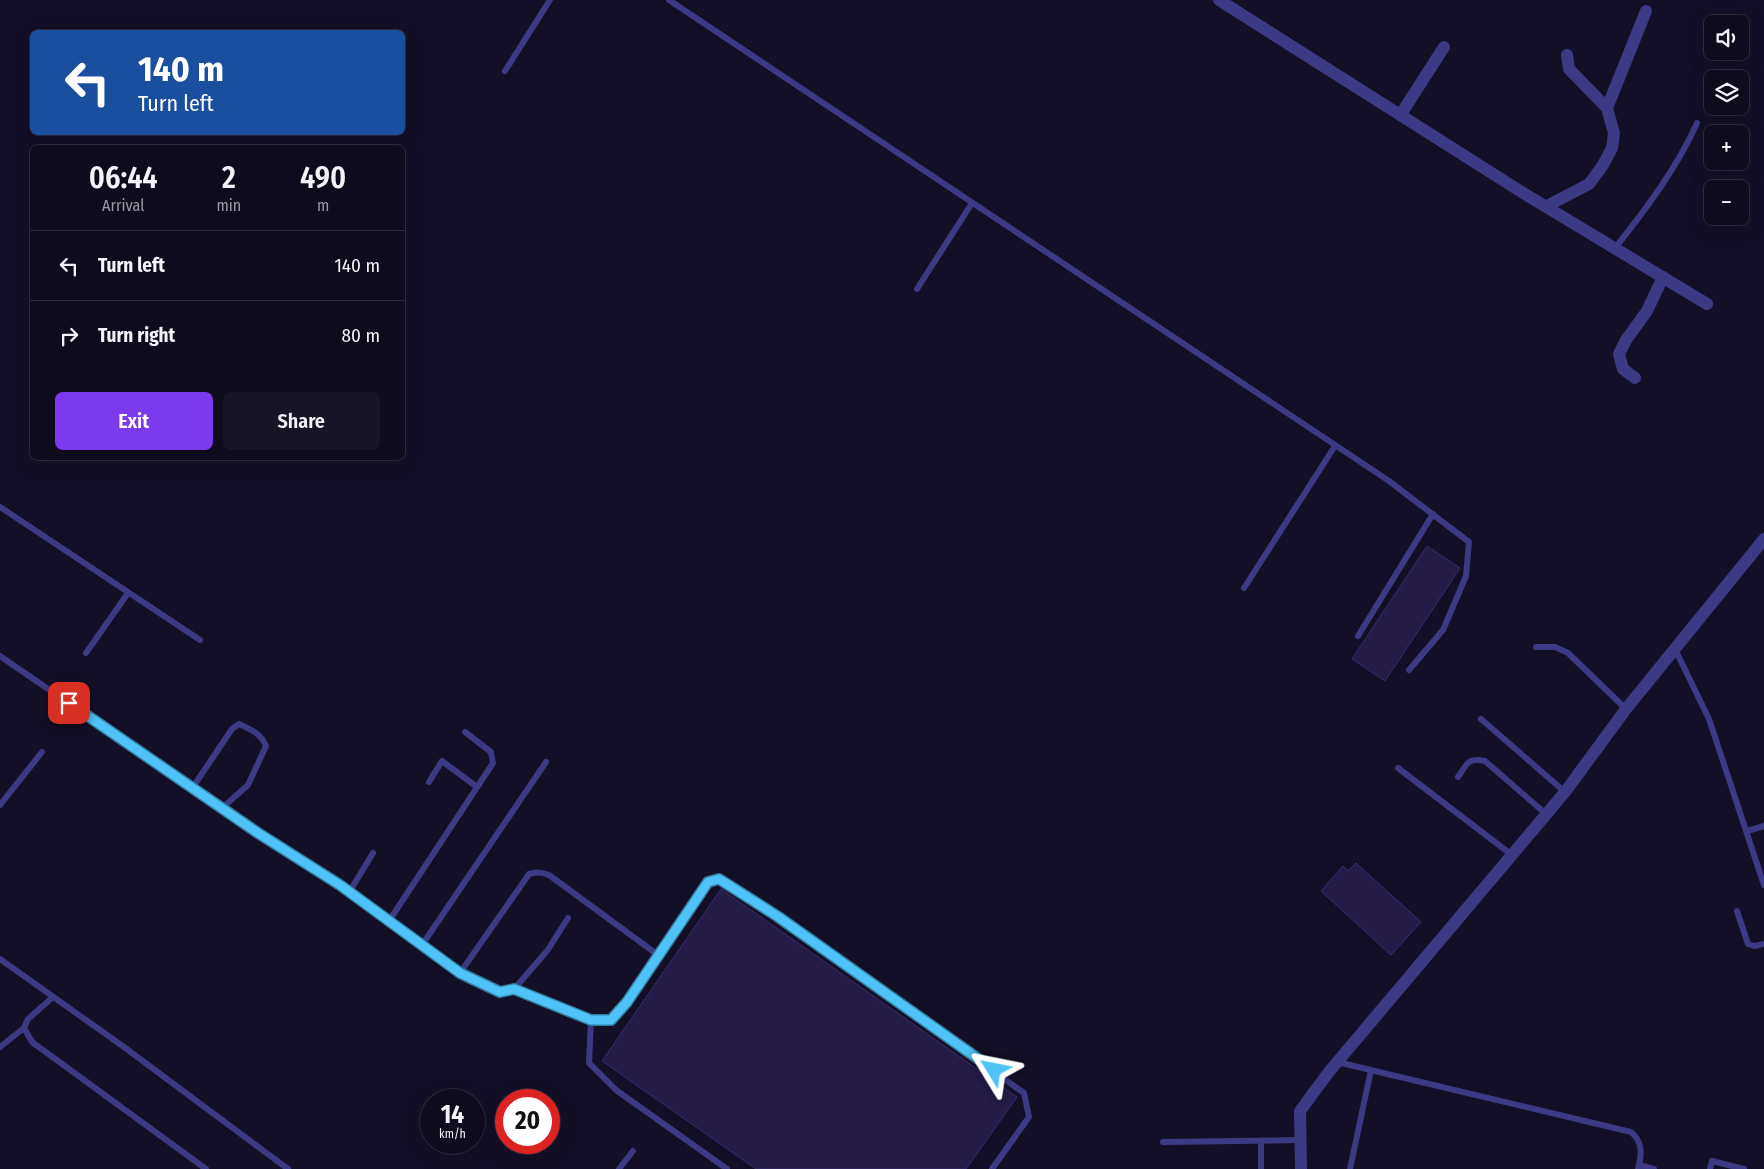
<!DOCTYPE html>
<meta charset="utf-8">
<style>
:root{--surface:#0e0b1c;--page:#171425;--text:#f1f3f6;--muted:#9b9ba3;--line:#2e2b3b;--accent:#7c3aed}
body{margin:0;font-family:"Fira Sans Condensed",sans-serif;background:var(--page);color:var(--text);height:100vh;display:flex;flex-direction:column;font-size:19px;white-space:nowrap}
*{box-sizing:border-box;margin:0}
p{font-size:16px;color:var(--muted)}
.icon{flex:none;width:28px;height:28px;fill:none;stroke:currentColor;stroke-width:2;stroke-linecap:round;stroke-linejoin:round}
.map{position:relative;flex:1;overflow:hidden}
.sheet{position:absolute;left:30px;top:145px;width:375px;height:315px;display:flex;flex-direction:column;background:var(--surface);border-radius:8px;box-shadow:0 5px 20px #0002,0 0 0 1px var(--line)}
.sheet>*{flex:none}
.banner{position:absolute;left:30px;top:30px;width:375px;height:105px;border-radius:8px;box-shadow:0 5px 20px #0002,0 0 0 1px var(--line);background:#1a4fa0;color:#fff;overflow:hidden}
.controls{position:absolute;left:1704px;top:15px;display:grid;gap:10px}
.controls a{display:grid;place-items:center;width:45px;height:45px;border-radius:8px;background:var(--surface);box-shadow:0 5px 20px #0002,0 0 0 1px var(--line);font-size:25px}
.speed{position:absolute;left:420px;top:1089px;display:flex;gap:10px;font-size:25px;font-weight:700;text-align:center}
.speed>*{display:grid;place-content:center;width:65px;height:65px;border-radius:50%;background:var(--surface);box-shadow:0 5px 20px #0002,0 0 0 1px var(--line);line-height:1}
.speed small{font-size:12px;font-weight:400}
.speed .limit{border:8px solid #d22;background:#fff;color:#111}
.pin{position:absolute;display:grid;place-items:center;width:42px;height:42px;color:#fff;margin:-21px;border-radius:10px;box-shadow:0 2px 8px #0006}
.me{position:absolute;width:55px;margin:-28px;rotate:305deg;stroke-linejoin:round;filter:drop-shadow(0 0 4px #0008)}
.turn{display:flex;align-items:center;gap:18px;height:105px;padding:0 25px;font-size:22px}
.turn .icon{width:65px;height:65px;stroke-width:2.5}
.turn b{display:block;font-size:35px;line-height:42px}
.eta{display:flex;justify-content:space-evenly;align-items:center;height:85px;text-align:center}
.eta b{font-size:30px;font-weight:600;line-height:35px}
.cta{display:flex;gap:10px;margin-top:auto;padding:10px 25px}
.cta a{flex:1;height:58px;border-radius:8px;background:var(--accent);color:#fff;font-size:20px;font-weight:600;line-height:58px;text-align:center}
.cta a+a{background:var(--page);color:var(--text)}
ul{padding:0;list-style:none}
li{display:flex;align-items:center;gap:15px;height:70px;padding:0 25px;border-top:1px solid var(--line)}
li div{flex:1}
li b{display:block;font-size:19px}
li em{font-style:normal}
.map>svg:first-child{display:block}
.building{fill:#241b47;stroke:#3b2d73}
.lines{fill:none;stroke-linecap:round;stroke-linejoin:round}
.lane{stroke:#3d3a85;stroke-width:6}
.street{stroke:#3d3a85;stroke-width:12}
.route-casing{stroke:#337fa1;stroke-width:12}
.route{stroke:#4fc3f7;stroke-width:9}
</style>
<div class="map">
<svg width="1764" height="1169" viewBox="0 0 1764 1169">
<rect width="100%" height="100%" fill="#130f26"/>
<g class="building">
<polygon points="1427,546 1460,568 1385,681 1352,659"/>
<polygon points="1356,863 1421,922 1391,955 1321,891 1343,866 1348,871"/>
<polygon points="721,889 1017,1097 966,1169 756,1169 602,1061"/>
</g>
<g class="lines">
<g class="lane">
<polyline points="669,0 1389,481 1469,542 1466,576 1443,630 1409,670"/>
<polyline points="505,71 550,0"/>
<path d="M1615,248C1646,209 1677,168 1697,123"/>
<polyline points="917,289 972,203"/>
<polyline points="0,507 200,640"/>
<polyline points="1244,588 1335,446"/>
<polyline points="1358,636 1433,514"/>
<polyline points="1536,647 1555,647 1568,653 1626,709"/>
<polyline points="1675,649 1709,719 1764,885"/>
<polyline points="86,653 128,593"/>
<polyline points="0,656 258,833 341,885 460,973 500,992 514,989 547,951 568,918"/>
<polyline points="1481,719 1565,792"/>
<polyline points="1398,768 1512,855"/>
<path d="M1458,777C1467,764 1468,757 1485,761L1546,814"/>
<polyline points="429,782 442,761 477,787"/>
<path d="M193,787L232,729L239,724C251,730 261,733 266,746L248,785L222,808"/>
<polyline points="0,805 42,752"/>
<polyline points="1747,831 1764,826"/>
<polyline points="350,891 373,853"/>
<polyline points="1737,911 1748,944 1754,946 1764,944"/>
<polyline points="389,921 493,763 491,752 465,732"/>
<polyline points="422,945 546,762"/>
<polyline points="0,959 124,1047 288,1169"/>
<path d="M460,973L529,874C537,872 541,872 549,875L658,955"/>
<polyline points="514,989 591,1020"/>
<polyline points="53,997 28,1019 24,1028 32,1042 206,1169"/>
<polyline points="0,1047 24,1028"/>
<path d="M1337,1062L1631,1132C1643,1142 1642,1154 1638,1169"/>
<polyline points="1163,1142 1301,1140"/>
<polyline points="1639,1165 1654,1169"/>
<polyline points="619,1169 633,1151"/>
<polyline points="727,1169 616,1090 589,1063 591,1020 611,1020 627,1002 708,882 719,879 777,916 1024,1093 1029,1117 992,1169"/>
<polyline points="1261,1169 1261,1141"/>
<polyline points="1350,1169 1371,1070"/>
<polyline points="1710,1169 1712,1161 1744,1169"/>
</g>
<g class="street">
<polyline points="1219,0 1520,191 1707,304"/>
<polyline points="1567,55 1569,69 1607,108"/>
<polyline points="1401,114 1444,47"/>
<polyline points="1547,206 1589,184 1603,165 1612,148 1614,133 1607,108 1646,11"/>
<polyline points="1635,378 1623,369 1619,354 1626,340 1647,311 1663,277"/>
<polyline points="1301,1169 1300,1111 1328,1073 1565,792 1626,709 1764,539"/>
</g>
</g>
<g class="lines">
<defs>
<polyline id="route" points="69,703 258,833 340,885 460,973 500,992 514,989 591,1020 611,1020 627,1002 708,882 719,879 777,916 994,1070"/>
</defs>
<use href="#route" class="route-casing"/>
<use href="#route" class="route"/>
</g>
</svg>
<div class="controls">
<a><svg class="icon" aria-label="sound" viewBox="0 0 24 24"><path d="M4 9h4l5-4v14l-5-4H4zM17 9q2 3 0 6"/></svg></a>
<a><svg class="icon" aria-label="layers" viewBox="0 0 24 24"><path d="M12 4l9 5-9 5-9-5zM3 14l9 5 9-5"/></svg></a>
<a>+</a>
<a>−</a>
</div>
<div class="speed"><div>14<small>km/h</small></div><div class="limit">20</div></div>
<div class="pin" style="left:69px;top:703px;background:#d93025"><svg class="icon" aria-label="arrive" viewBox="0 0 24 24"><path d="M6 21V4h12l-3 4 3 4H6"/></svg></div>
<svg class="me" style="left:994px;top:1070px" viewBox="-20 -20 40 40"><path d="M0-17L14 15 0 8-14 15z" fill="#4fc3f7" stroke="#fff" stroke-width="4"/></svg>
<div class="banner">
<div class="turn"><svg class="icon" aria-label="left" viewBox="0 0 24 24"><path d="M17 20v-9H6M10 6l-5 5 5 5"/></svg><div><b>140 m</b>Turn left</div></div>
</div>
<section class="sheet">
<div class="eta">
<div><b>06:44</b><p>Arrival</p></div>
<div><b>2</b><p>min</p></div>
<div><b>490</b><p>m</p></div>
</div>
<ul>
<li><svg class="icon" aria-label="left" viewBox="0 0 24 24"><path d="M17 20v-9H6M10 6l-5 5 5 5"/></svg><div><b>Turn left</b></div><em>140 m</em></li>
<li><svg class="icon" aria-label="right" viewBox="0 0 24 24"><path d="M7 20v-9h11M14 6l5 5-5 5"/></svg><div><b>Turn right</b></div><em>80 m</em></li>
</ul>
<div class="cta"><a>Exit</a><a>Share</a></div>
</section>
</div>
